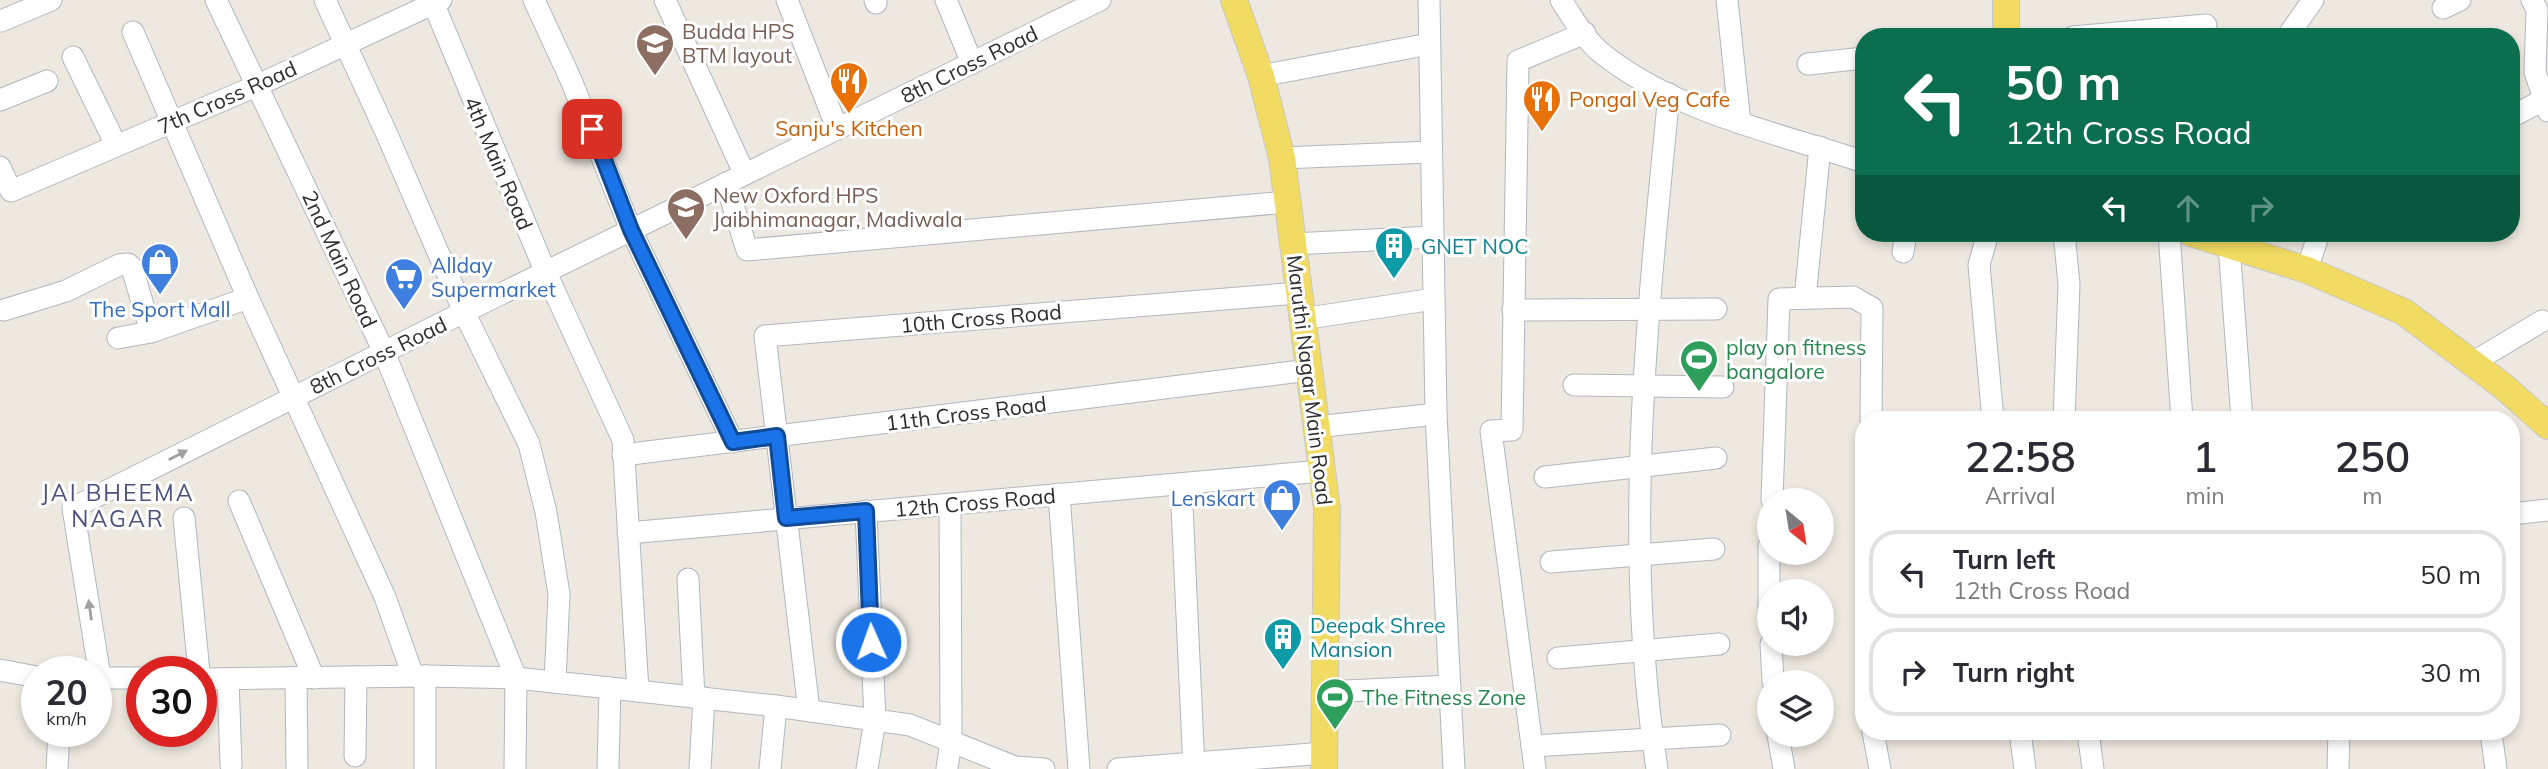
<!DOCTYPE html>
<style>
:root{--surface:#fff;--page:#f7f7f7;--text:#2b2b33;--muted:#7c7c81;--line:#e1e1e2}
body{margin:0;font-family:Mulish,sans-serif;background:var(--page);color:var(--text);height:100vh;display:flex;flex-direction:column;font-size:26px;white-space:nowrap}
*{box-sizing:border-box;margin:0}
p{font-size:23px;color:var(--muted)}
.icon{flex:none;width:38px;height:38px;fill:none;stroke:currentColor;stroke-width:2;stroke-linecap:round;stroke-linejoin:round}
.map{position:relative;flex:1;overflow:hidden}
.side{position:absolute;left:1855px;top:411px;width:665px;height:329px;display:flex;flex-direction:column;background:var(--surface);border-radius:28px;box-shadow:0 4px 10px #0003}
.side>*{flex:none}
.guide{position:absolute;left:1855px;top:28px;width:665px;height:214px;border-radius:28px;box-shadow:0 4px 10px #0003;background:#0b6e4f;color:#fff;overflow:hidden}
.needle{width:46px;rotate:150deg}
.controls{position:absolute;left:1757px;top:488px;display:grid;gap:14px}
.controls a{display:grid;place-items:center;width:77px;height:77px;border-radius:50%;background:var(--surface);box-shadow:0 4px 10px #0003;font-size:35px}
.speed{position:absolute;left:21px;top:656px;display:flex;gap:14px;font-size:35px;font-weight:700;text-align:center}
.speed>*{display:grid;place-content:center;width:91px;height:91px;border-radius:50%;background:var(--surface);box-shadow:0 4px 10px #0003;line-height:1}
.speed small{font-size:18px;font-weight:400}
.speed .limit{border:10px solid #d22;background:#fff;color:#111}
.pin{position:absolute;display:grid;place-items:center;width:60px;height:60px;color:#fff;margin:-30px;border-radius:14px;box-shadow:0 4px 10px #0006}
.me{position:absolute;width:77px;margin:-38px;rotate:358deg;stroke-linejoin:round;filter:drop-shadow(0 0 5px #0008)}
.turn{display:flex;align-items:center;gap:24px;height:147px;padding:0 35px;font-size:32px}
.turn .icon{width:91px;height:91px;stroke-width:2.5}
.turn b{display:block;font-size:49px;line-height:60px}
.lanes{display:flex;align-items:center;height:66px;padding:0 35px;background:#0003;justify-content:center;gap:35px;direction:ltr}
.lanes .off{opacity:.35}
.eta{display:flex;justify-content:space-evenly;align-items:center;height:119px;text-align:center}
.eta b{font-size:42px;font-weight:600;line-height:49px}
ul{padding:0;list-style:none}
li{display:flex;align-items:center;gap:21px;height:88px;margin:0 14px 10px;padding:0 21px;border:4px solid var(--line);border-radius:28px}
li div{flex:1}
li b{display:block;font-size:26px}
li em{font-style:normal}
.map>svg:first-child{display:block}
.lines{fill:none;stroke-linecap:round;stroke-linejoin:round}
.minor-casing{stroke:#b3b5c0;stroke-width:23}
.major-casing{stroke:#c8c8c8;stroke-width:28}
.minor{stroke:#fff;stroke-width:21}
.major{stroke:#f2db62;stroke-width:26}
.oneway{fill:#a0a0a0}
.route-casing{stroke:#114b97;stroke-width:18}
.route{stroke:#1a73e8;stroke-width:12}
.labels{text-anchor:middle;dominant-baseline:central;stroke-width:6;stroke-linejoin:round;paint-order:stroke}
.education-label{font-size:21px;fill:#785e54;stroke:#fff;text-anchor:start}
.street-label{font-size:21px;fill:#2d2d2d;stroke:#fff}
.food-label{font-size:21px;fill:#c56008;stroke:#fff;text-anchor:start}
.culture-label{font-size:21px;fill:#0d838f;stroke:#fff;text-anchor:start}
.shop-label{font-size:21px;fill:#366cbe;stroke:#fff;text-anchor:start}
.leisure-label{font-size:21px;fill:#27864d;stroke:#fff;text-anchor:start}
.neighbourhood-label{font-size:23px;letter-spacing:2px;fill:#4c527f;stroke:#fff}
</style>
<div class="map">
<svg width="2548" height="769" viewBox="0 0 2548 769">
<rect width="100%" height="100%" fill="#eee9e0"/>
<g class="lines">
<defs>
<g id="minor">
<polyline points="216,0 384,352 516,678 515,769"/>
<polyline points="325,0 385,130 464,312 529,444 546,512 559,594 555,682"/>
<polyline points="432,0 546,273 623,440 638,691"/>
<polyline points="534,0 571,80 631,230 733,442"/>
<polyline points="665,0 744,173"/>
<polyline points="787,0 837,128"/>
<polyline points="875,0 876,3"/>
<polyline points="946,0 972,63"/>
<polyline points="1429,0 1436,414 1454,769"/>
<path d="M1561,0C1572,17 1584,38 1599,51C1673,112 1775,132 1864,162"/>
<polyline points="1727,0 1740,123"/>
<polyline points="2532,0 2537,10 2535,72 2548,111"/>
<polyline points="2443,8 2460,0"/>
<polyline points="1,21 51,0"/>
<polyline points="133,32 248,298 385,597 413,676"/>
<polyline points="2073,37 2206,25"/>
<polyline points="2287,37 2313,0"/>
<polyline points="73,57 116,145"/>
<polyline points="1808,64 1864,58"/>
<polyline points="1261,76 1429,44"/>
<polyline points="0,100 47,81"/>
<polyline points="2511,117 2543,100"/>
<polyline points="1282,158 1430,152"/>
<polyline points="0,167 11,191 256,86 441,0"/>
<polyline points="726,183 747,250 1287,202"/>
<polyline points="1988,233 1979,265 1993,420"/>
<polyline points="2064,233 2069,284 2064,420"/>
<polyline points="2169,233 2182,420"/>
<polyline points="1292,244 1433,237"/>
<polyline points="2229,245 2242,420"/>
<polyline points="1903,252 1906,233"/>
<polyline points="2307,270 2319,233"/>
<polyline points="1805,298 1820,147"/>
<polyline points="4,310 66,291 119,265 128,264 132,268 151,332"/>
<polyline points="1513,310 1716,309"/>
<polyline points="1302,319 1434,299"/>
<polyline points="118,338 151,332 248,298"/>
<polyline points="2472,363 2542,321"/>
<polyline points="1574,385 1723,387"/>
<polyline points="1316,427 1436,414"/>
<polyline points="623,455 1309,370"/>
<polyline points="1545,477 1716,458"/>
<polyline points="1181,484 1194,769"/>
<polyline points="1059,494 1079,769"/>
<polyline points="1772,500 1779,299 1853,297 1872,308 1871,420"/>
<polyline points="239,501 314,678"/>
<polyline points="866,511 875,720 867,769"/>
<polyline points="2511,514 2548,510"/>
<polyline points="184,518 199,672"/>
<polyline points="628,533 1322,471"/>
<polyline points="1769,546 1769,621"/>
<polyline points="1551,562 1714,549"/>
<polyline points="688,579 694,697"/>
<polyline points="1771,644 1773,682"/>
<polyline points="1558,658 1719,644"/>
<polyline points="0,670 37,677"/>
<polyline points="100,677 73,508 464,312 1100,0"/>
<polyline points="96,678 142,678"/>
<polyline points="296,678 297,769"/>
<polyline points="201,679 425,676 516,678 610,688 776,706 910,725 1015,767 1044,769"/>
<polyline points="228,679 231,765"/>
<polyline points="1325,692 1450,686"/>
<polyline points="809,711 765,336 1299,293"/>
<polyline points="1873,732 1880,769"/>
<polyline points="2020,732 2025,769"/>
<polyline points="2088,732 2093,769"/>
<polyline points="2491,732 2496,769"/>
<polyline points="1778,735 1784,769"/>
<polyline points="1532,746 1720,735"/>
<polyline points="355,756 356,677"/>
<polyline points="947,768 951,742 950,504"/>
<polyline points="57,769 59,732"/>
<polyline points="425,769 425,676"/>
<polyline points="608,769 610,688"/>
<polyline points="700,769 704,698"/>
<polyline points="770,769 776,706"/>
<polyline points="1118,769 1324,753"/>
<polyline points="1535,769 1491,431 1512,430 1518,61 1585,33"/>
<path d="M1657,769C1622,545 1647,318 1669,94"/>
<polyline points="2338,769 2339,732"/>
</g>
<g id="major">
<polyline points="1234,0 1261,76 1282,158 1327,509 1324,769"/>
<polyline points="2006,37 2006,0"/>
<polyline points="2191,233 2307,270 2404,312 2503,386 2548,426"/>
</g>
</defs>
<use href="#minor" class="minor-casing"/>
<use href="#major" class="major-casing"/>
<use href="#minor" class="minor"/>
<use href="#major" class="major"/>
</g>
<defs><path id="oneway-solid" d="M-6-.8H1V-3.2L6.5 0L1 3.2V.8H-6Z" transform="scale(1.75)"/></defs>
<g class="oneway">
<use href="#oneway-solid" transform="translate(178 455) rotate(-27)"/>
<use href="#oneway-solid" transform="translate(90 610) rotate(-98)"/>
</g>
<g class="lines">
<defs>
<polyline id="route" points="592,129 631,230 733,442 777,436 786,518 866,511 871,642"/>
</defs>
<use href="#route" class="route-casing"/>
<use href="#route" class="route"/>
</g>
<defs>
<symbol id="school-pin" viewBox="-11 -11 22 30"><path d="M0 17L-7.5 6A9.5 9.5 0 1 1 7.5 6Z" fill="#8d6e63" stroke="#fff"/><path d="M0-5L7-2L0 1L-7-2ZM-4 1L0 2.5L4 1V4Q0 6-4 4Z" fill="#fff"/></symbol>
<symbol id="restaurant-pin" viewBox="-11 -11 22 30"><path d="M0 17L-7.5 6A9.5 9.5 0 1 1 7.5 6Z" fill="#e8710a" stroke="#fff"/><path d="M-5-6h1v4h1v-4h1v4h1v-4h1v5L-1.5 .5V6h-2V.5L-5-1ZM5-6V6H3V1.5H1.5Q1.5-4 5-6Z" fill="#fff"/></symbol>
<symbol id="building-pin" viewBox="-11 -11 22 30"><path d="M0 17L-7.5 6A9.5 9.5 0 1 1 7.5 6Z" fill="#0f9aa8" stroke="#fff"/><path d="M-4-6H4V6H1V3H-1V6H-4ZM-2.5-4.3h1.7v1.8h-1.7ZM.8-4.3h1.7v1.8H.8ZM-2.5-1h1.7V.8h-1.7ZM.8-1h1.7V.8H.8Z" fill="#fff"/></symbol>
<symbol id="shop-pin" viewBox="-11 -11 22 30"><path d="M0 17L-7.5 6A9.5 9.5 0 1 1 7.5 6Z" fill="#3f7fe0" stroke="#fff"/><path d="M-5-2.5h2.3a2.7 3.5 0 0 1 5.4 0H5L5.5 6h-11ZM-1.5-2.5h3a1.5 2.3 0 0 0-3 0Z" fill="#fff"/></symbol>
<symbol id="supermarket-pin" viewBox="-11 -11 22 30"><path d="M0 17L-7.5 6A9.5 9.5 0 1 1 7.5 6Z" fill="#3f7fe0" stroke="#fff"/><path d="M-6-5.5h2.5l.6 2H6L4.5 2H-2.5L-4.4-4H-6ZM-1.5 3.2a1.3 1.3 0 1 0 .1 0ZM3 3.2a1.3 1.3 0 1 0 .1 0Z" fill="#fff"/></symbol>
<symbol id="stadium-pin" viewBox="-11 -11 22 30"><path d="M0 17L-7.5 6A9.5 9.5 0 1 1 7.5 6Z" fill="#2e9e5b" stroke="#fff"/><path d="M0-5a6.5 5 0 1 0 0 10a6.5 5 0 1 0 0-10ZM-3.5-1.8h7v3.6h-7Z" fill="#fff"/></symbol>
</defs>
<g fill-rule="evenodd">
<use href="#school-pin" x="633" y="21" width="44" height="60"/>
<use href="#restaurant-pin" x="827" y="59" width="44" height="60"/>
<use href="#restaurant-pin" x="1520" y="77" width="44" height="60"/>
<use href="#school-pin" x="664" y="185" width="44" height="60"/>
<use href="#building-pin" x="1372" y="224" width="44" height="60"/>
<use href="#shop-pin" x="138" y="240" width="44" height="60"/>
<use href="#supermarket-pin" x="382" y="255" width="44" height="60"/>
<use href="#stadium-pin" x="1677" y="337" width="44" height="60"/>
<use href="#shop-pin" x="1260" y="476" width="44" height="60"/>
<use href="#building-pin" x="1261" y="615" width="44" height="60"/>
<use href="#stadium-pin" x="1313" y="675" width="44" height="60"/>
</g>
<g class="labels">
<g class="education-label">
<text x="682" y="31">Budda HPS<tspan x="682" dy="24">BTM layout</tspan></text>
<text x="713" y="195">New Oxford HPS<tspan x="713" dy="24">Jaibhimanagar, Madiwala</tspan></text>
</g>
<g class="street-label">
<text transform="translate(969 64) rotate(-26)">8th Cross Road</text>
<text transform="translate(227 97) rotate(-24)">7th Cross Road</text>
<text transform="translate(499 163) rotate(67)">4th Main Road</text>
<text transform="translate(340 259) rotate(65)">2nd Main Road</text>
<text transform="translate(981 318) rotate(-5)">10th Cross Road</text>
<text transform="translate(378 355) rotate(-26)">8th Cross Road</text>
<text transform="translate(1310 380) rotate(83)">Maruthi Nagar Main Road</text>
<text transform="translate(966 413) rotate(-7)">11th Cross Road</text>
<text transform="translate(975 502) rotate(-5)">12th Cross Road</text>
</g>
<g class="food-label">
<text x="1569" y="99">Pongal Veg Cafe</text>
<text x="849" y="128" text-anchor="middle">Sanju's Kitchen</text>
</g>
<g class="culture-label">
<text x="1421" y="246">GNET NOC</text>
<text x="1310" y="625">Deepak Shree<tspan x="1310" dy="24">Mansion</tspan></text>
</g>
<g class="shop-label">
<text x="431" y="265">Allday<tspan x="431" dy="24">Supermarket</tspan></text>
<text x="160" y="309" text-anchor="middle">The Sport Mall</text>
<text x="1255" y="498" text-anchor="end">Lenskart</text>
</g>
<g class="leisure-label">
<text x="1726" y="347">play on fitness<tspan x="1726" dy="24">bangalore</tspan></text>
<text x="1362" y="697">The Fitness Zone</text>
</g>
<g class="neighbourhood-label">
<text x="118" y="492">JAI BHEEMA<tspan x="118" dy="26">NAGAR</tspan></text>
</g>
</g>
</svg>
<div class="controls">
<a><svg class="needle" viewBox="-14 -14 28 28"><path d="M0-13l5 13h-10z" fill="#e53935"/><path d="M0 13l5-13h-10z" fill="#7c7c81"/></svg></a>
<a><svg class="icon" aria-label="sound" viewBox="0 0 24 24"><path d="M4 9h4l5-4v14l-5-4H4zM17 9q2 3 0 6"/></svg></a>
<a><svg class="icon" aria-label="layers" viewBox="0 0 24 24"><path d="M12 4l9 5-9 5-9-5zM3 14l9 5 9-5"/></svg></a>
</div>
<div class="speed"><div>20<small>km/h</small></div><div class="limit">30</div></div>
<div class="pin" style="left:592px;top:129px;background:#d93025"><svg class="icon" aria-label="arrive" viewBox="0 0 24 24"><path d="M6 21V4h12l-3 4 3 4H6"/></svg></div>
<svg class="me" style="left:871px;top:642px" viewBox="-20 -20 40 40"><circle r="17" fill="#1a73e8" stroke="#fff" stroke-width="3"/><path d="M0-11L8 9 0 5-8 9z" fill="#fff"/></svg>
<div class="guide">
<div class="turn"><svg class="icon" aria-label="left" viewBox="0 0 24 24"><path d="M17 20v-9H6M10 6l-5 5 5 5"/></svg><div><b>50 m</b>12th Cross Road</div></div>
<div class="lanes"><svg class="icon" aria-label="left" viewBox="0 0 24 24"><path d="M17 20v-9H6M10 6l-5 5 5 5"/></svg><svg class="icon off" aria-label="ahead" viewBox="0 0 24 24"><path d="M12 20V5M6 11l6-6 6 6"/></svg><svg class="icon off" aria-label="right" viewBox="0 0 24 24"><path d="M7 20v-9h11M14 6l5 5-5 5"/></svg></div>
</div>
<section class="side">
<div class="eta">
<div><b>22:58</b><p>Arrival</p></div>
<div><b>1</b><p>min</p></div>
<div><b>250</b><p>m</p></div>
</div>
<ul>
<li><svg class="icon" aria-label="left" viewBox="0 0 24 24"><path d="M17 20v-9H6M10 6l-5 5 5 5"/></svg><div><b>Turn left</b><p>12th Cross Road</p></div><em>50 m</em></li>
<li><svg class="icon" aria-label="right" viewBox="0 0 24 24"><path d="M7 20v-9h11M14 6l5 5-5 5"/></svg><div><b>Turn right</b></div><em>30 m</em></li>
</ul>
</section>
</div>
